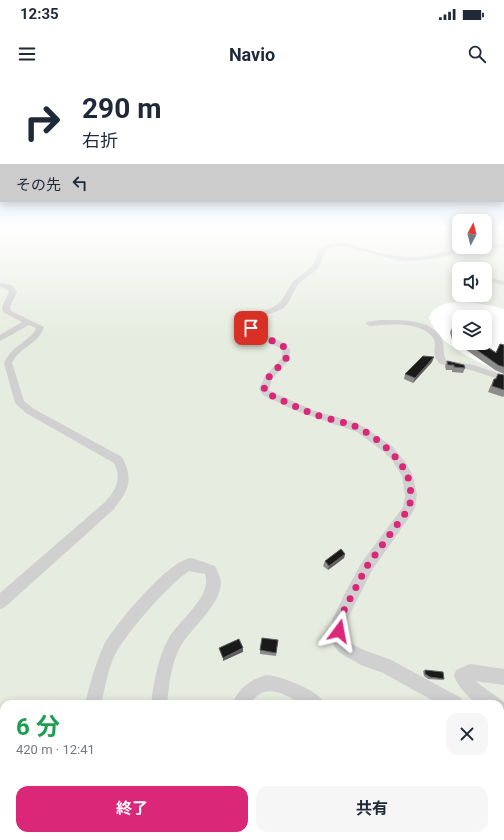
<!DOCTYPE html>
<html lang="ja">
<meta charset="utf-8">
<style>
:root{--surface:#fff;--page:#f6f6f7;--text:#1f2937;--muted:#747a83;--accent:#db2777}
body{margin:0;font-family:Roboto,"Noto Sans JP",sans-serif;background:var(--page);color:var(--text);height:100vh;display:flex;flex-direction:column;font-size:15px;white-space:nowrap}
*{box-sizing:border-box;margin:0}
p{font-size:13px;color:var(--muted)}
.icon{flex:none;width:22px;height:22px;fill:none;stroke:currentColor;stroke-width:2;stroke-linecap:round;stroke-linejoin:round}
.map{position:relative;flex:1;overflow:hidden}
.panel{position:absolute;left:0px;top:620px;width:504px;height:140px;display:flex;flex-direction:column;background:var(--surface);border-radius:12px 12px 0 0;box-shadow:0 2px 10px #0003}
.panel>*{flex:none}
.top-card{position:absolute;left:0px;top:0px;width:504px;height:122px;box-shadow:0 2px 10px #0003;background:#fff;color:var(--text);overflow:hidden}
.needle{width:26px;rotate:7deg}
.controls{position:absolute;left:452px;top:134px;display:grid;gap:8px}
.controls a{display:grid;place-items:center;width:40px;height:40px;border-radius:8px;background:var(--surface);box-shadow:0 2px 10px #0003;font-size:20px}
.pin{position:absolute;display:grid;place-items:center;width:34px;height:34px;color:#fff;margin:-17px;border-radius:8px;box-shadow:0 2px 6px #0006}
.me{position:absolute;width:44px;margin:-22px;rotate:13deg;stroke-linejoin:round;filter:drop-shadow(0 0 3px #0008)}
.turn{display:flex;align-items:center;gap:14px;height:84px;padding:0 16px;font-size:18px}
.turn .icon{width:52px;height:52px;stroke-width:2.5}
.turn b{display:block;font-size:28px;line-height:34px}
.then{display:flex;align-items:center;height:38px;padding:0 16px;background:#0003;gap:8px;font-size:15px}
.round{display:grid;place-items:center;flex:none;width:42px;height:42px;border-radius:12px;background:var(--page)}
.head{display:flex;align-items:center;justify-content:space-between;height:68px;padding:0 16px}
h1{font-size:24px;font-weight:700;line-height:30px;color:#1e9e55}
.button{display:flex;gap:8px;margin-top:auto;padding:8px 16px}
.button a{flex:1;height:46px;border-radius:12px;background:var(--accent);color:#fff;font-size:16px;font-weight:700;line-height:46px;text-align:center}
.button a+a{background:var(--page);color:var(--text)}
.status{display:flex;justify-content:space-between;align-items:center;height:28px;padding:0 20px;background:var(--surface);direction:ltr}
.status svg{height:11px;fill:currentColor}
header{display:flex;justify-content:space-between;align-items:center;height:52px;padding:0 16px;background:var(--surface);font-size:18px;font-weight:700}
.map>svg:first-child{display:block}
.green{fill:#e6ecdf;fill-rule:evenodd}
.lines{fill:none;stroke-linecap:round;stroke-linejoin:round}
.minor{fill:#d0d0d0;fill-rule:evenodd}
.wall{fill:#8c8c8c}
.shaded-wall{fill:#5f5f5f}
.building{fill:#1a1a1a;stroke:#5f5f5f}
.route{stroke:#db2777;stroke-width:7;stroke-dasharray:0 12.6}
</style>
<div class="status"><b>12:35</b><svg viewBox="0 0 49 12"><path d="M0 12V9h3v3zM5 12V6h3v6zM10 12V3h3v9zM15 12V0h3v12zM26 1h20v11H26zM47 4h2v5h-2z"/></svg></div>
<header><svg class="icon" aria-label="menu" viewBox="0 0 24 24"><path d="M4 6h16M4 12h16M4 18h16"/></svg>Navio<svg class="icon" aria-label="search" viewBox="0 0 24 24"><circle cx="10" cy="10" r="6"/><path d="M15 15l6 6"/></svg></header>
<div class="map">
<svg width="504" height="760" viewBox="0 0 504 760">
<rect width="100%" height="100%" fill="#fff"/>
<path class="green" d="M0,149H459V167H485V149H504V229C485,224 439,213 429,237C438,268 479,280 504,295V760H0ZM459,189H485V215H459ZM4,624H500V756H4Z"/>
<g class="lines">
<g class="minor">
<path d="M342,162L383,174L409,177L427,176L463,167H473C468,171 460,172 453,174C435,179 418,182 399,180C381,179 342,160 329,169C321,174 323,181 319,187C313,194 304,198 298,205C293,211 292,218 287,224C277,237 262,229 255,248L257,251L286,264L290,270V279L272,299L269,309L270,311L315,331L351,341L364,347L392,366L406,383L413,396L417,415L415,427L411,435L372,490L346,542V558C359,572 377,573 393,581C416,593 438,606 461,618L463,624H439L383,593L361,585L340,573L334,566L332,561V541L345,513L362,482L403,427L405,415L402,396L392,380L384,372L357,352L296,331L263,315L259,309L265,296L282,278V270L280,268L251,255L247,248C256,226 265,235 279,223C285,218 287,209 292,203C298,196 309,191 313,185C315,182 315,178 316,176C321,165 331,163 342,162Z"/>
<polygon points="485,163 504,164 504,168 485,167"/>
<polygon points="485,197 504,201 504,205 485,201"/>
<path d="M0,203L12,205L17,212L10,227L11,231L44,247C39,264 19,267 12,283L24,321L34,329L122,377C134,399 129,411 113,430L5,527L0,529V513L105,422C116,410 122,399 114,383L26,333L15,323L4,283C11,266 32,260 36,248L29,245L0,261V255L22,242L3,232L2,227L9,212L6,209L0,207Z"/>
<path d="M380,240C399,240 432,238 442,259C445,266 442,273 446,280L473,285L504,295V301L471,290L440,284C438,282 435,278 435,276C433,269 437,264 433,258C422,241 387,244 370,246L366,244L367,242Z"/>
<path d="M192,478L215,486C217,491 221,497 221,503C220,526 191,548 180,567C171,584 169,605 167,624H151C154,601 158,576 170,556C181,539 213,515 205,494L189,491C169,504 122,557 113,579C107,594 105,609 101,624H85C90,604 95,584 104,565C114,546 170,478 192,478Z"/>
<path d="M470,584L504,589V605L475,601L504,622V640L500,639V624C494,624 486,626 480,624C470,621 458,606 454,596L456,590Z"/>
<path d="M266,595C281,596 319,610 325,624C318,624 310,625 303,624C299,623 295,620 291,618C274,609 262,607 250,624H232C239,608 250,600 266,595Z"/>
<polygon points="500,647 504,648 504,665 500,664"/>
<polygon points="500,718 504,719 504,739 500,738"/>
<polygon points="4,724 4,743 0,744 0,725"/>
<rect x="141" y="756" width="20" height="4"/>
<polygon points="220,756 240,756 238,760 218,760"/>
</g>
</g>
<g class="wall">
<polygon points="453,246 459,247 459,263 481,263 496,272 500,264 504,265 504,294 495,290 452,260 450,252"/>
<polygon points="447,281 465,288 463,293 452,292 452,290 446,290 445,286"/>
<polygon points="432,282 413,303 404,299 405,294"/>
<polygon points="498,294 504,295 504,316 503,317 488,312 491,305 494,299 495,299"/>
<polygon points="345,474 344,478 328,490 323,486 325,481"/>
<polygon points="278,560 276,576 260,574 260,570"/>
<polygon points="425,590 444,599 442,600 428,599 424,596 423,591"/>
</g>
<g class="shaded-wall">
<polygon points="434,277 432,282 413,303 415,298"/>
<polygon points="345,474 344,478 328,490 329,486"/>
<polygon points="243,568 243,572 223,581 223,578"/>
</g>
<g class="building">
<polygon points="453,246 459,247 459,258 454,254"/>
<polygon points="467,263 481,263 496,273 500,264 504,265 504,287 498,285"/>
<polygon points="423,276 434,277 415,298 405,294"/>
<polygon points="447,281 464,285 465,288 454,287 454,285 448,285"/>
<polygon points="498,294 504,295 504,310 492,306 494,299 496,299"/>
<polygon points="341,469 345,474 329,486 325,481"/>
<polygon points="262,558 278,560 276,573 260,570"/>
<polygon points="239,559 243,568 223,578 219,568"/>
<polygon points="425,590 443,592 444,599 430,597 425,594"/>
</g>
<linearGradient id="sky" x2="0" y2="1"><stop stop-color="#9ec6ea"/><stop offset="0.58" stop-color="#fff"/><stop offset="1" stop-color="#fff" stop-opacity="0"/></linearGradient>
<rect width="504" height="255" fill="url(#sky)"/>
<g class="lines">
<path class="route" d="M251,248L254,252L283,266L286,270V279L268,298L264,309L266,313C281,320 296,327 311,333C324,338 339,341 352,345C374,354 406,380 410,405C411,416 412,421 407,431L367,486L339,540V551"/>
</g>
</svg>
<div class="controls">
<a><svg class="needle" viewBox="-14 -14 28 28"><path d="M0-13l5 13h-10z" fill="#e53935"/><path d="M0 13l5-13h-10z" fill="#747a83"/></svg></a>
<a><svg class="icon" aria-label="sound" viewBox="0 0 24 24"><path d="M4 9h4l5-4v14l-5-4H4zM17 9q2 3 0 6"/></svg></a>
<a><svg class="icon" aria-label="layers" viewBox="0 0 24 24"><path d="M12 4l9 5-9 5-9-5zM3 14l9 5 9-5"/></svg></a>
</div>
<div class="pin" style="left:251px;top:248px;background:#d93025"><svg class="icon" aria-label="arrive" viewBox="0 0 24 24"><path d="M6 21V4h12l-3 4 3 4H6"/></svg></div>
<svg class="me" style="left:339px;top:551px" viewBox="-20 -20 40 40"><path d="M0-17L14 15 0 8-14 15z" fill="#db2777" stroke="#fff" stroke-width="4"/></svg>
<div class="top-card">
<div class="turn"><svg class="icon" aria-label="right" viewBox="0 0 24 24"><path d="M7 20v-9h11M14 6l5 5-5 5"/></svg><div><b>290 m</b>右折</div></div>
<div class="then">その先<svg class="icon" aria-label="left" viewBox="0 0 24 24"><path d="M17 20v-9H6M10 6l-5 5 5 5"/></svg></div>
</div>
<section class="panel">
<div class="head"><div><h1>6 分</h1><p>420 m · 12:41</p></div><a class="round"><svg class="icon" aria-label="close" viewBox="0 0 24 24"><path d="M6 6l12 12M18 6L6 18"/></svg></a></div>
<div class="button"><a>終了</a><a>共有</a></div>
</section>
</div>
